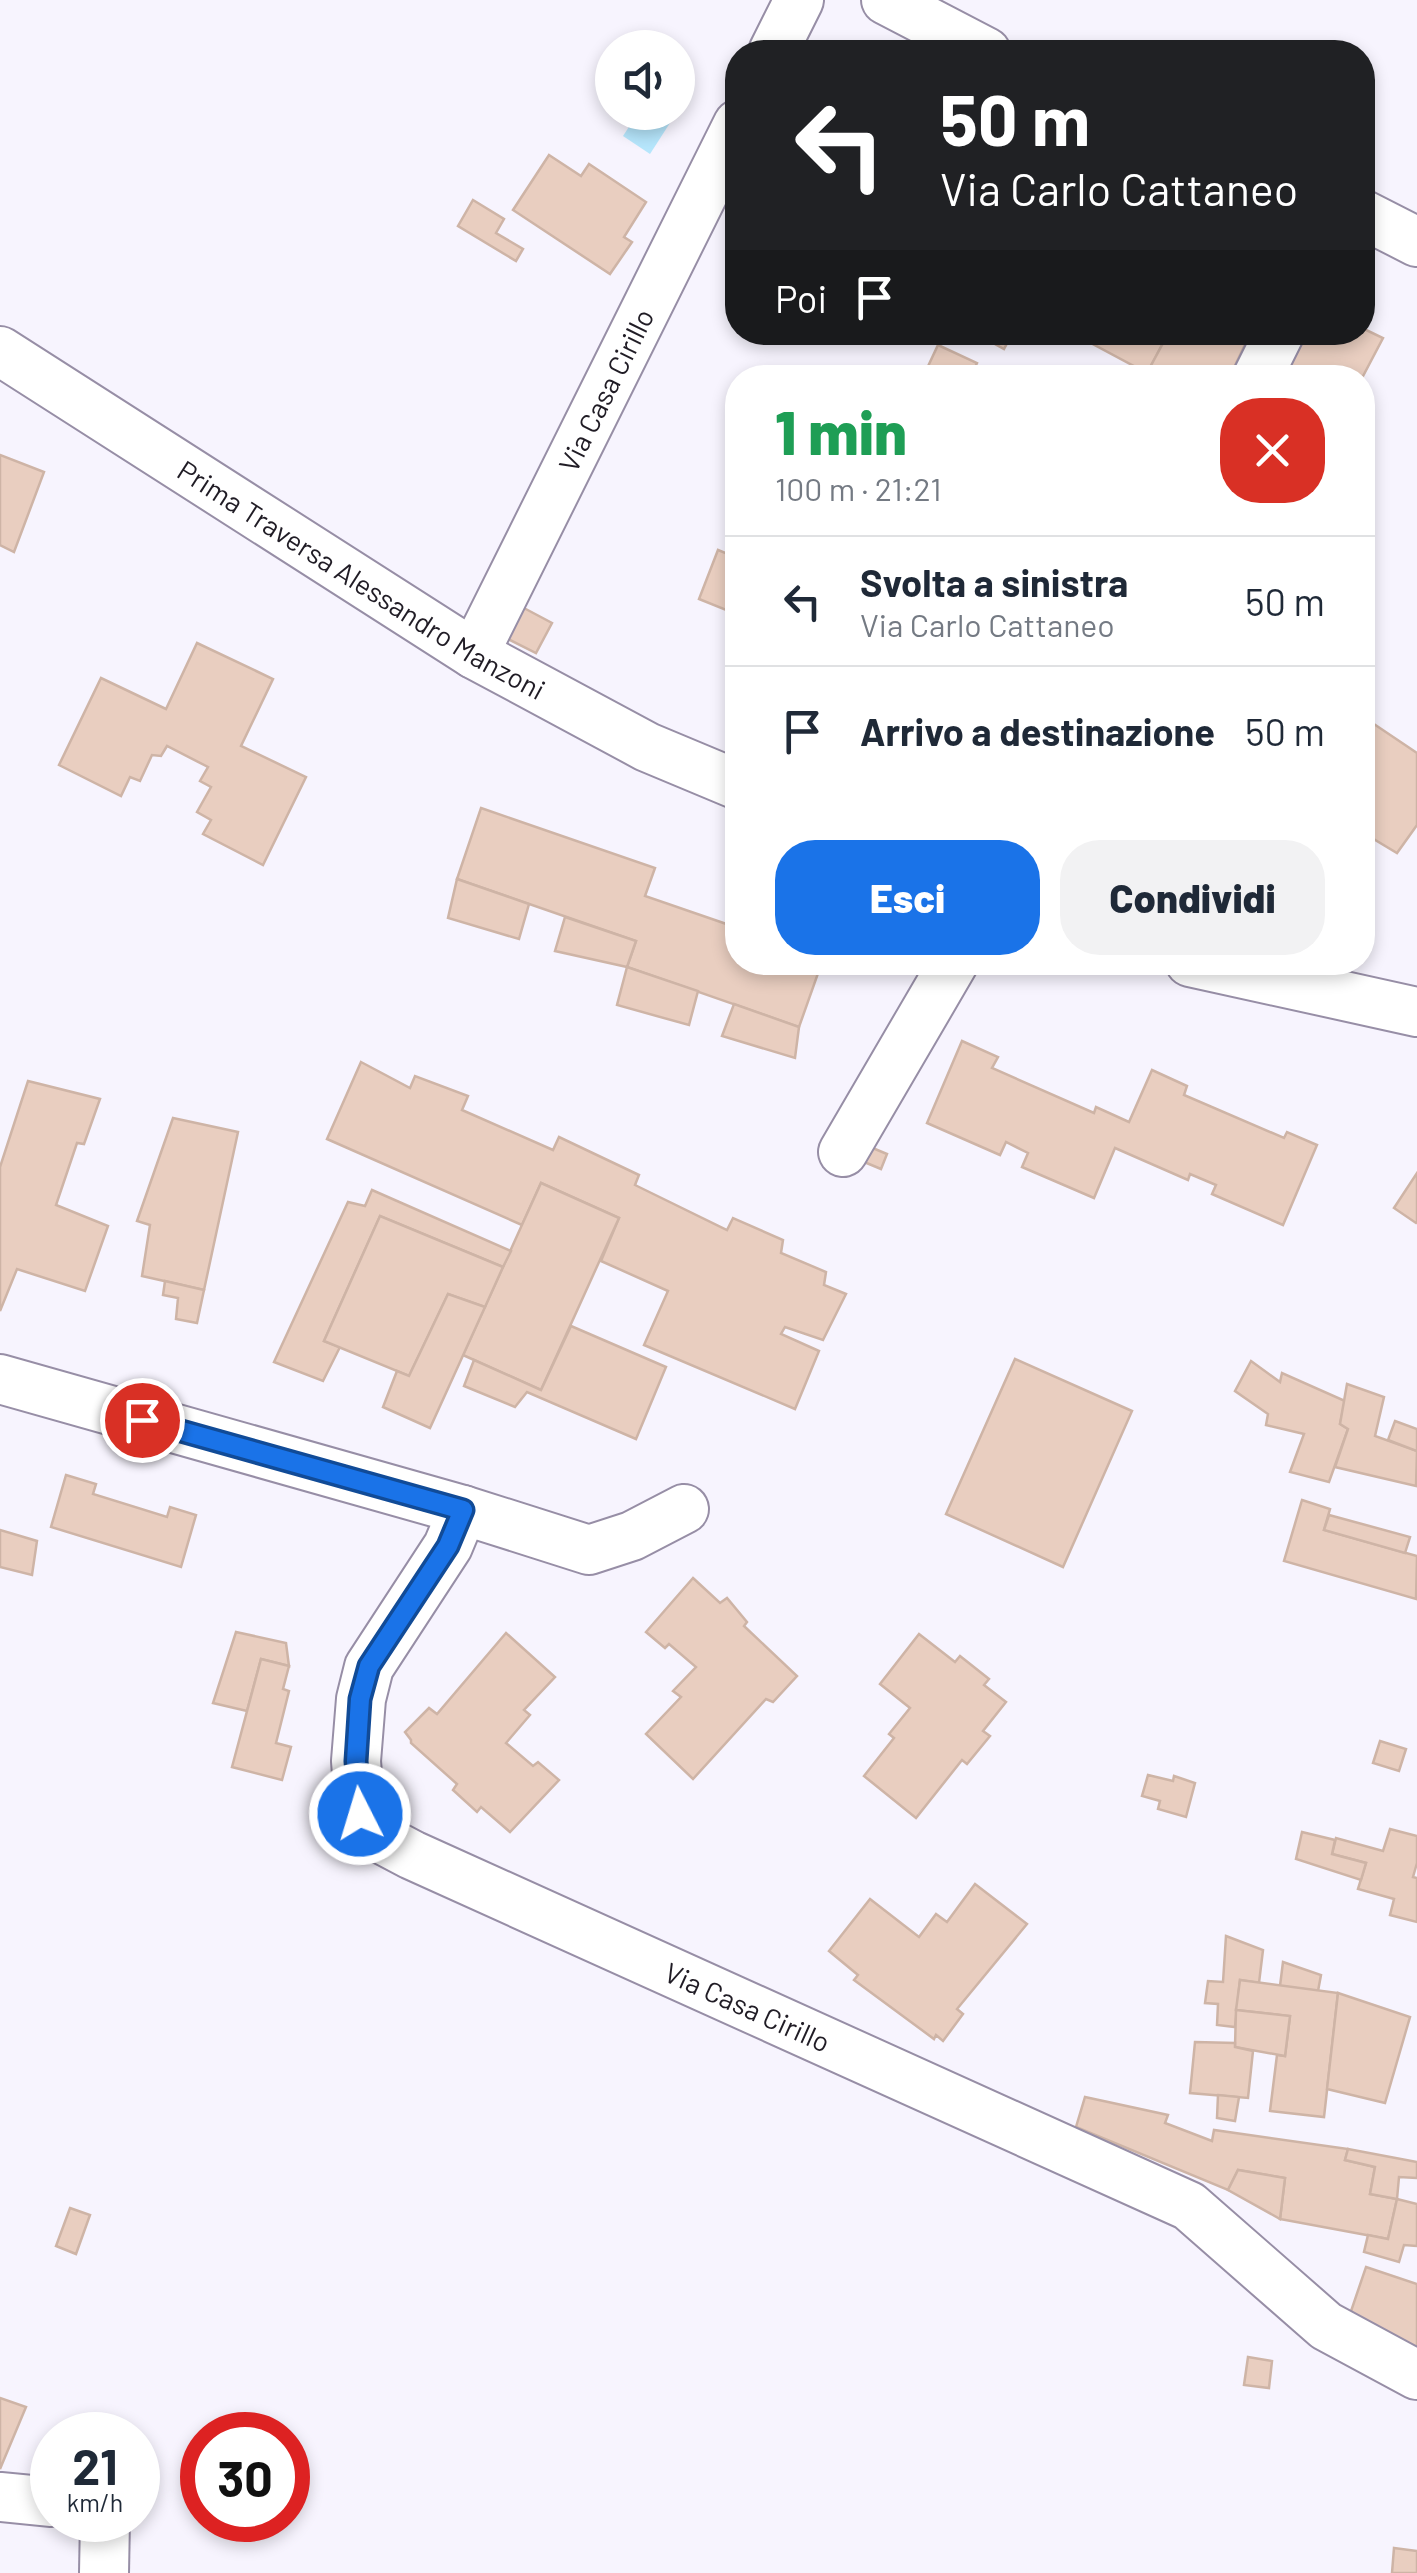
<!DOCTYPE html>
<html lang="it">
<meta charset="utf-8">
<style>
:root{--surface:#fff;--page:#f2f2f3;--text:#1f2937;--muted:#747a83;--line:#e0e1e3;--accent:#1a73e8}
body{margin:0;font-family:Barlow,sans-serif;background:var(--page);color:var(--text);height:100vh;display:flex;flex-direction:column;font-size:38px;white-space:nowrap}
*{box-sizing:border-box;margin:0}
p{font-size:32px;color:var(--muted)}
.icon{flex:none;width:55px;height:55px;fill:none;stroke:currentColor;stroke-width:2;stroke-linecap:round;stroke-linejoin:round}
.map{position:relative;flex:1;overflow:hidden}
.details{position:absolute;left:725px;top:365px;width:650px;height:610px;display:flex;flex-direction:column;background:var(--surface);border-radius:40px;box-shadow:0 5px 15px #0003}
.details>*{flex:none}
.top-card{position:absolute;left:725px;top:40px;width:650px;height:305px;border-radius:40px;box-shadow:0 5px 15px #0003;background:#202124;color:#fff;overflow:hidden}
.tools{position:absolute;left:595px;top:30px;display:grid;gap:20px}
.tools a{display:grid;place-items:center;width:100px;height:100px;border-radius:50%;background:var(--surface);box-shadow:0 5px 15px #0003;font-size:50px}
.speed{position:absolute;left:30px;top:2412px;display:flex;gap:20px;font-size:50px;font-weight:700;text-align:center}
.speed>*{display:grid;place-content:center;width:130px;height:130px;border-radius:50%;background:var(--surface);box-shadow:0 5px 15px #0003;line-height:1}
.speed small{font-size:25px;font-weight:400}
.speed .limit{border:15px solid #d22;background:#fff;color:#111}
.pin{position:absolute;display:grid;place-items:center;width:85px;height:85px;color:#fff;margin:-42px;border:5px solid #fff;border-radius:50%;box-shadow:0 2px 10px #0007}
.me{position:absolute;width:110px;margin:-55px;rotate:355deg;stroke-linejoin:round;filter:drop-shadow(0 0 8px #0008)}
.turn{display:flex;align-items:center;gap:35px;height:210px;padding:0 50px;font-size:45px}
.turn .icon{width:130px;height:130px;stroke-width:2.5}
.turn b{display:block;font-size:70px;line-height:85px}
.then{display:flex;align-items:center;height:95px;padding:0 50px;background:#0003;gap:20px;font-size:38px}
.round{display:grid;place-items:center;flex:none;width:105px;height:105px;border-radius:40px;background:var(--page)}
.headline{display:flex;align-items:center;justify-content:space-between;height:170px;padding:0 50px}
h1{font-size:60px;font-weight:800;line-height:75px;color:#1e9e55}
.primary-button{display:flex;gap:20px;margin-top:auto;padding:20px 50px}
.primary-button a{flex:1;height:115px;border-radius:40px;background:var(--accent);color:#fff;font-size:40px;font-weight:800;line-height:115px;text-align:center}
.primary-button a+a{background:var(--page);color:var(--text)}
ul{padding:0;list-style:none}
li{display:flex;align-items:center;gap:30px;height:130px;padding:0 50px;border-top:2px solid var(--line)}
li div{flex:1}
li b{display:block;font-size:38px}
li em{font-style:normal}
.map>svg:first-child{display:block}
.water{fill:#b6e6fc}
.building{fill:#e9cec0;stroke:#ceb4a6;stroke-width:2.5}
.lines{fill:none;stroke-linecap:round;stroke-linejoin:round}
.minor-casing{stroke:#978ea6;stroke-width:52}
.minor{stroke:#fff;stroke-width:48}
.route-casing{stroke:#114b97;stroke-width:25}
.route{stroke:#1a73e8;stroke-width:18}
.labels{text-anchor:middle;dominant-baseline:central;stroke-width:8;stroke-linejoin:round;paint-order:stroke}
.street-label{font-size:28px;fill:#201c25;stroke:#f7f4fe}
</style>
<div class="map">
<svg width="1417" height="2573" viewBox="0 0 1417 2573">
<rect width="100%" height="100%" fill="#f7f4fe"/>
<polygon class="water" points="677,112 650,154 623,136 638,113"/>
<g class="building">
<polygon points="549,155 581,176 589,164 646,202 624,237 632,242 610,274 513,210"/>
<polygon points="473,200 504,219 496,233 523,249 516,261 458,226"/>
<polygon points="1362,328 1383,338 1362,378 1275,378 1299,332 1362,332"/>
<polygon points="973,332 1013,332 1004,349"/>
<polygon points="1078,332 1169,332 1147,373 1076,335"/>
<polygon points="1169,332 1251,332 1229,378 1156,378 1147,373"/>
<polygon points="938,345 977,363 970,378 923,377"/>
<polygon points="0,455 44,472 14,552 0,545"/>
<polygon points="718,550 738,558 738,596 731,612 699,599"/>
<polygon points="522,607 552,623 536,653 506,638"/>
<polygon points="197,643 273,679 241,746 306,777 263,865 203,834 211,820 197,812 211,787 200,781 208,767 167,746 161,756 152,755 140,781 130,777 121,796 59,765 101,678 166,709"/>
<polygon points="1362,716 1417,753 1417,825 1397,853 1362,832 1366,823 1362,820"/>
<polygon points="481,808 655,868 645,896 738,928 738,962 822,962 799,1027 627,967 636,941 457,879"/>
<polygon points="457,879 529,904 519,939 448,918"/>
<polygon points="565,917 636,941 627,967 555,951"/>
<polygon points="627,967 698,991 689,1025 617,1005"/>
<polygon points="734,1004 799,1027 795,1058 722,1036"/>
<polygon points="962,1041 998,1057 992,1068 1094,1113 1096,1107 1129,1122 1152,1070 1187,1086 1184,1095 1284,1138 1287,1132 1317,1145 1283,1225 1212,1194 1216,1185 1190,1174 1188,1180 1115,1148 1094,1198 1022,1167 1028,1153 1006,1142 1000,1155 927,1123"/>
<polygon points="361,1062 410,1088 415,1076 468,1096 462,1110 553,1150 559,1137 639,1175 635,1185 727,1230 733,1218 783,1240 781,1253 826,1272 824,1285 846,1294 823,1340 785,1327 781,1334 819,1351 795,1409 644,1345 668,1291 601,1261 619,1218 541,1183 522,1225 327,1139"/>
<polygon points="28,1081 100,1099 84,1144 77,1143 56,1205 108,1226 85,1291 17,1269 0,1311 0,1167"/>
<polygon points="173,1118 238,1132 204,1290 142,1276 150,1225 137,1221"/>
<polygon points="863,1144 887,1154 881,1169 857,1159"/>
<polygon points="1417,1173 1417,1222 1416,1223 1394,1208"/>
<polygon points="541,1183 619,1218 541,1390 463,1355"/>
<polygon points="372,1190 511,1251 503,1267 380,1216 324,1341 340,1347 323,1381 274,1362 348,1202 365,1206"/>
<polygon points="380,1216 503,1267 485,1307 448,1294 409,1376 324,1341"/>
<polygon points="165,1281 204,1290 197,1323 176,1319 178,1298 163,1295"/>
<polygon points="448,1294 485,1307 430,1428 383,1407 397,1371 409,1376"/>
<polygon points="571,1326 666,1367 636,1439 527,1392 515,1407 464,1386 474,1360 541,1390"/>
<polygon points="1015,1359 1132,1411 1063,1567 946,1514"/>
<polygon points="1251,1361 1280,1382 1282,1373 1345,1401 1340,1424 1348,1429 1329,1482 1290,1472 1304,1434 1266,1425 1268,1414 1235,1391"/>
<polygon points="1347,1384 1384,1397 1375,1436 1417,1451 1416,1486 1335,1467 1348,1429 1340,1424"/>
<polygon points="1395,1421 1417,1429 1417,1451 1388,1440"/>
<polygon points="66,1475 96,1484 93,1494 167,1517 170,1507 196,1515 181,1567 51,1527"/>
<polygon points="1302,1500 1330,1509 1324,1530 1417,1556 1416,1599 1284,1561"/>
<polygon points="1329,1515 1410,1537 1405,1553 1324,1530"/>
<polygon points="0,1530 37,1541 32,1575 0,1567"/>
<polygon points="693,1578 720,1603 727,1598 747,1622 744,1626 797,1676 773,1702 766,1699 693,1779 646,1734 681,1697 673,1691 696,1667 669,1644 665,1648 646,1632"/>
<polygon points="236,1632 286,1643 289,1666 261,1659 247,1711 213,1703"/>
<polygon points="506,1633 555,1677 524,1710 530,1715 506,1743 533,1766 538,1762 559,1780 510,1832 481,1807 477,1812 453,1790 457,1784 411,1743 411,1740 405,1732 429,1708 437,1714"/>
<polygon points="919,1634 955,1662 960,1656 989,1679 984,1685 1006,1702 983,1731 990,1736 967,1764 962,1760 916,1818 864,1776 894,1738 889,1734 910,1708 880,1684"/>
<polygon points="261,1659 289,1666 283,1689 289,1691 276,1743 291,1747 282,1780 232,1767"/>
<polygon points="1380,1741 1406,1749 1399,1771 1373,1763"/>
<polygon points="1148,1775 1173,1781 1174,1776 1195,1783 1186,1817 1158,1809 1160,1801 1142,1796"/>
<polygon points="1390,1829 1417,1836 1417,1863 1413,1877 1417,1878 1417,1922 1390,1915 1394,1899 1358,1889 1366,1863 1332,1854 1336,1838 1383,1851"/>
<polygon points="1302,1832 1335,1840 1332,1854 1366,1863 1361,1880 1296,1859"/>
<polygon points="975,1884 1027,1924 957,2009 963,2014 943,2041 936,2035 934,2039 854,1980 858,1975 829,1951 870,1899 919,1937 936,1914 947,1922"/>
<polygon points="1226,1936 1263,1950 1259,1983 1240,1980 1235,2027 1217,2025 1218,2004 1205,2003 1208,1981 1223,1982"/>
<polygon points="1283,1962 1321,1975 1318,1991 1280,1986"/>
<polygon points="1240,1980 1338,1993 1324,2117 1270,2111 1277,2055 1285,2056 1290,2016 1236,2010"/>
<polygon points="1338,1993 1410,2017 1385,2103 1327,2089"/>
<polygon points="1236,2010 1290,2016 1285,2056 1235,2047"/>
<polygon points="1195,2042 1235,2043 1235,2047 1253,2051 1248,2098 1190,2093"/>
<polygon points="1218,2095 1239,2097 1235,2121 1217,2118"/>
<polygon points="1085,2097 1168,2115 1165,2123 1212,2141 1214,2130 1348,2149 1345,2160 1375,2167 1370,2194 1397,2199 1388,2239 1280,2219 1285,2178 1238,2170 1228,2190 1076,2127"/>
<polygon points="1348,2149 1417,2162 1417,2178 1399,2177 1397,2199 1370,2194 1375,2167 1345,2160"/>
<polygon points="1238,2170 1285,2178 1280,2219 1228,2190"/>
<polygon points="1397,2199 1417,2204 1417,2246 1404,2245 1399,2262 1364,2252 1368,2235 1388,2239"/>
<polygon points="70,2208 90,2215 76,2254 56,2246"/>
<polygon points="1366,2267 1417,2284 1417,2349 1348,2320"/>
<polygon points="1248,2357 1272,2361 1269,2388 1244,2385"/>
<polygon points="0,2398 26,2407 0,2469"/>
<polygon points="1394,2548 1417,2551 1417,2573 1392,2573"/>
</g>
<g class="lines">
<defs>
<g id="minor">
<polyline points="886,0 986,52"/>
<polyline points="773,52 799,0"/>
<polyline points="1362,214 1417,242"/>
<path id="s1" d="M0,351L474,654L647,747L738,785"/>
<polyline points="1257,378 1280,332"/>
<path id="s2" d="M474,654L738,124"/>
<polyline points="1190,962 1417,1012"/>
<polyline points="843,1152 954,962"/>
<polyline points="0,1379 463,1510 589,1550 632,1536 684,1509"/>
<path id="s3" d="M463,1510L448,1546L369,1667L361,1699L356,1761L360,1814L376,1836L412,1855L1189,2206L1326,2326L1417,2375"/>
<polyline points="0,2497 52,2502"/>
<polyline points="104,2573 105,2520"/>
</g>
</defs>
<use href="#minor" class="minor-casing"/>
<use href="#minor" class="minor"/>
</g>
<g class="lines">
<defs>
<polyline id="route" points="142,1420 463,1510 448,1546 369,1666 360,1699 356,1761 360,1814"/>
</defs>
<use href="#route" class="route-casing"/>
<use href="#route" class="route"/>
</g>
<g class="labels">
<g class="street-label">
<text stroke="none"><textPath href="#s2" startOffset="295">Via Casa Cirillo</textPath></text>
<text stroke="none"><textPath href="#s1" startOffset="428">Prima Traversa Alessandro Manzoni</textPath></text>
<text stroke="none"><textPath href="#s3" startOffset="768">Via Casa Cirillo</textPath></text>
</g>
</g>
</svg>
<div class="tools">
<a><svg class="icon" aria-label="sound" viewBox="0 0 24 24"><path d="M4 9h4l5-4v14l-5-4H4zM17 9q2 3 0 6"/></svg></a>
</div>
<div class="speed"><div>21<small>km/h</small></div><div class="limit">30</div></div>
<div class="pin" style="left:142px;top:1420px;background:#d93025"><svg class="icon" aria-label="arrive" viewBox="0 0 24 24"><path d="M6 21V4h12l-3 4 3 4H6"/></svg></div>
<svg class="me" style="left:360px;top:1814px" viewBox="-20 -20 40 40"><circle r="17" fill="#1a73e8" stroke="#fff" stroke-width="3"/><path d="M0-11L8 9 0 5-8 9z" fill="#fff"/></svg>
<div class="top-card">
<div class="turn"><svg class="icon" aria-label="left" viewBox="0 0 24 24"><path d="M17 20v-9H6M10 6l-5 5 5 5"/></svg><div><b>50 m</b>Via Carlo Cattaneo</div></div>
<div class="then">Poi<svg class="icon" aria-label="arrive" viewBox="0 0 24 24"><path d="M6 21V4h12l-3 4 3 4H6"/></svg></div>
</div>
<section class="details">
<div class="headline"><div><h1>1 min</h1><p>100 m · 21:21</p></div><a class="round" style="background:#d93025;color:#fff"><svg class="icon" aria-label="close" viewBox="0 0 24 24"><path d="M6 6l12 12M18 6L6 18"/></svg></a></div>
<ul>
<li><svg class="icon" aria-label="left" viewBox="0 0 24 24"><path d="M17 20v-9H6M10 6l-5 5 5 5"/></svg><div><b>Svolta a sinistra</b><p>Via Carlo Cattaneo</p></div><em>50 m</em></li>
<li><svg class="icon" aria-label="arrive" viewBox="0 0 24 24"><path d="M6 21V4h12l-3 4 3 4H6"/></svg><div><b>Arrivo a destinazione</b></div><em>50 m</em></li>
</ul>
<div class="primary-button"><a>Esci</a><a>Condividi</a></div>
</section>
</div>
